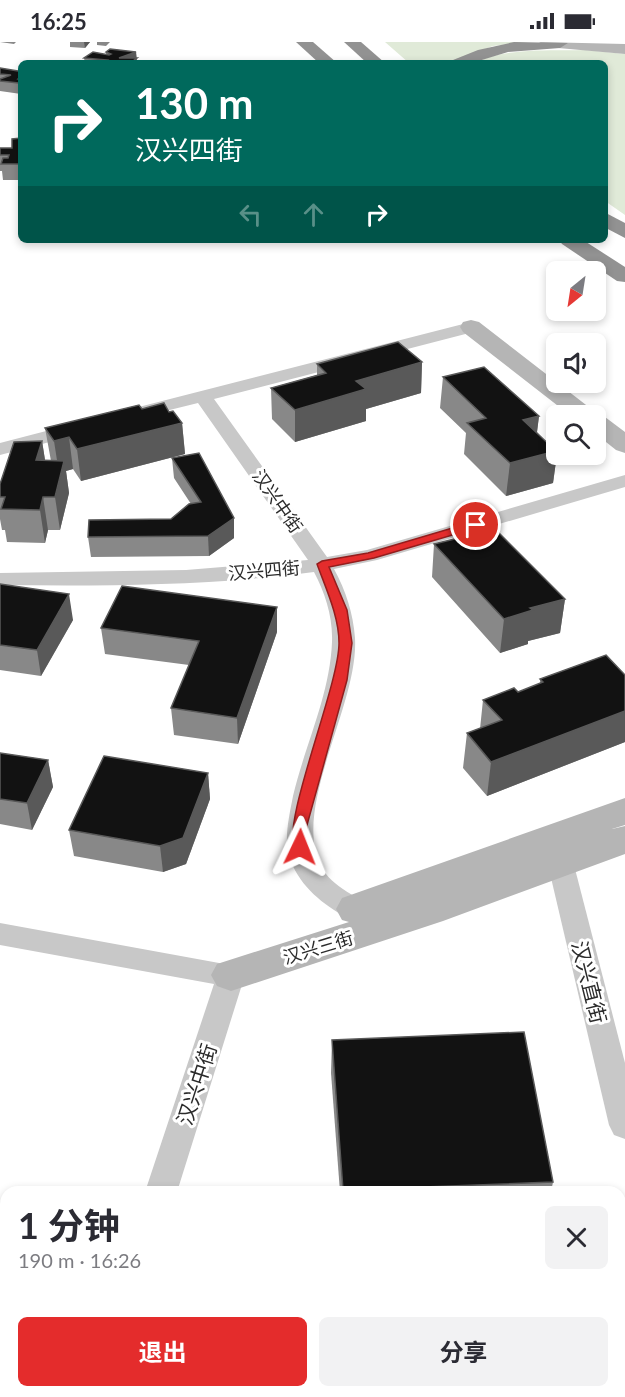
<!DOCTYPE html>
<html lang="zh">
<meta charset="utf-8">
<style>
:root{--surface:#fff;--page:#f2f2f3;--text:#2b2b33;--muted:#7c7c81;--accent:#e42c2c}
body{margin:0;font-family:Lato,"Noto Sans SC",sans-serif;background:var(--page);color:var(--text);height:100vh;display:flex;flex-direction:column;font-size:22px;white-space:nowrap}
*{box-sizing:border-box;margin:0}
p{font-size:20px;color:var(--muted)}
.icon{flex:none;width:33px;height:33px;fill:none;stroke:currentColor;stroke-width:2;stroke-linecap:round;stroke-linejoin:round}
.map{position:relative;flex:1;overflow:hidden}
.details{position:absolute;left:0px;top:1144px;width:626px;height:212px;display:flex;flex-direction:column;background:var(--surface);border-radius:18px 18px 0 0;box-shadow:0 3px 9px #0003}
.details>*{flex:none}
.guide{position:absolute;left:18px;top:18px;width:590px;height:183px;border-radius:9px;box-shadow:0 3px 9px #0003;background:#00695c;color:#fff;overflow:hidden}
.needle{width:39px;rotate:210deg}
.buttons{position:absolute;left:546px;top:219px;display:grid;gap:12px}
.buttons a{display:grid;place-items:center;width:60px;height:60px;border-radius:9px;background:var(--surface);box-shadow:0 3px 9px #0003;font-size:30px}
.pin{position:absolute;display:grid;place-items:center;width:51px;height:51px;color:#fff;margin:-26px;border:3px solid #fff;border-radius:50%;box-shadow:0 2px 6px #0007}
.me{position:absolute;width:66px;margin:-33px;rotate:2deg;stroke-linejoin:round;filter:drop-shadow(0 0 4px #0008)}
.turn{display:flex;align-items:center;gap:21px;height:126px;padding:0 18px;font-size:27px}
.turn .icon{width:78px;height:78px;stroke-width:2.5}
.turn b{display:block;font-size:42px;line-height:51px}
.lanes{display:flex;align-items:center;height:57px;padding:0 18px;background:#0003;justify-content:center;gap:30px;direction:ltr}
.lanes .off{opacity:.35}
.round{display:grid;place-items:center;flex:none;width:63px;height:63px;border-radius:9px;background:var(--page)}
.head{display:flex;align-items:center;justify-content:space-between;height:102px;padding:0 18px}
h1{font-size:36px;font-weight:700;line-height:45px}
.button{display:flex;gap:12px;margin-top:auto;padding:12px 18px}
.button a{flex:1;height:69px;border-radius:9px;background:var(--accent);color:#fff;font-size:24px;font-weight:700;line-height:69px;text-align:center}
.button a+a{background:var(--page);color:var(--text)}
.status{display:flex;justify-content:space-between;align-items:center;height:42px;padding:0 30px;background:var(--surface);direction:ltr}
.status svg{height:16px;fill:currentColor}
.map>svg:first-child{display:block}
.green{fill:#e0ead8}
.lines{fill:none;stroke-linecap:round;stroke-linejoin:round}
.street{fill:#c8c8c8;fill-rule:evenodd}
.secondary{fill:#b5b5b5;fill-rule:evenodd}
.highway{fill:#929292;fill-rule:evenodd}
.wall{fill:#888}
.shaded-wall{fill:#595959}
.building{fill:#121212;stroke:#595959;stroke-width:1.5}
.route{fill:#e42c2c;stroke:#941d1d;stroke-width:1.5}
.labels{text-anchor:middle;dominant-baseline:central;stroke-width:6;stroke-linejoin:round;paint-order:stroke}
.street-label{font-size:18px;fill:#2b2b2b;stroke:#fff}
.near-street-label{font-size:21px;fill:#2b2b2b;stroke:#fff}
</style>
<div class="status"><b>16:25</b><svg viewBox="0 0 49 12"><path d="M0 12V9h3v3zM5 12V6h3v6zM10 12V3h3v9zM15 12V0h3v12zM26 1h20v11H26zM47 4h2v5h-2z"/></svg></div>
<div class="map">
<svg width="625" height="1355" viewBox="0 0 625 1355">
<rect width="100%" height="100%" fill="#fff"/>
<g class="green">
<polygon points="385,0 529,0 493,4 447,21 409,21"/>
<path d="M586,8L625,12V173L605,159L604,21H474C508,5 549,9 586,8Z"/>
</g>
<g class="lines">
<g class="street">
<path d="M471,280L477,281L479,285L477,289L214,357L327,515L367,508L625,433V445L377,518L334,527C346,549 353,571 355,596C359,663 291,765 321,824C331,845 361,857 379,868L383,876L379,884C362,889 349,877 334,868C311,853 291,832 287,804C286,787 290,770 293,754C305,703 330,653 332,600C333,575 325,551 314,530C210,544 105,544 0,543V531L186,528L308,518L198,361L133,377L127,376L124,372L127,368Z"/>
<polygon points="77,381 84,383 86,387 84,391 0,413 0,401"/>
<polygon points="561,813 570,816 574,823 625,1021 625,1097 614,1093 609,1083 548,823 552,816"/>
<polygon points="0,881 241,925 245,933 177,1150 145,1150 214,942 0,903"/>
<polygon points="78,1350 114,1350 113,1355 77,1355"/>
</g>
<g class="secondary">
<polygon points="539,0 625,2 625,12 547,5"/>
<polygon points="471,278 479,280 599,373 605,375 625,390 625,411 616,408 596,392 596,374 571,374 463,290 460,285 463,280"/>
<polygon points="625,756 625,783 612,787 625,784 625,812 443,879 231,949 217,944 211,933 217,922 349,880 342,878 336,867 342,856"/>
</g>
<g class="highway">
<polygon points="296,0 313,0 337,21 319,21"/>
<polygon points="344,0 361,0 385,21 367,21"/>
<polygon points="514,0 568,1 560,6 508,10 472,21 451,21 453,18 478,8"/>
<polygon points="604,170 625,181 625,196 604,185"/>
<polygon points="559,198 583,198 625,225 625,240 617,239 562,202"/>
</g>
</g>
<g class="wall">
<polygon points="0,0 16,0 14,2"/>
<polygon points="70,0 90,0 85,6 70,5"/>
<polygon points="97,0 110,0 106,4 97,3"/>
<polygon points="106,10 136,10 137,21 85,21 84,16 106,13"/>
<polygon points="0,26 18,29 21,52 0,49"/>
<polygon points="21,96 21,138 3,138 2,129 0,129 0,106 12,106"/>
<polygon points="422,320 421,351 366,367 366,379 295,400 272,377 271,346 317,333 317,322"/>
<polygon points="443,335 539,374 537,390 557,412 553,441 506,454 464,412 466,391 440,366"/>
<polygon points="142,367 169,370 182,381 185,412 81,439 73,427 66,429 69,451 60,488 48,488 45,501 7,500 5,488 2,488 0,477 0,442 42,399 45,418 51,419 45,386"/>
<polygon points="172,416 234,476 234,496 209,514 91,515 88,495 171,477 191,462 174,436"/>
<polygon points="465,493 565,557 560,591 528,599 528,602 500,611 432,535 434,502 465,495"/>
<polygon points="0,542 73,578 41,634 0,628"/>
<polygon points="101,586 277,590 238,702 174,693 171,666 189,623 105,612"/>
<polygon points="625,633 625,700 487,754 463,726 467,691 480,687 483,658 518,650 540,642 540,637"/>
<polygon points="0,711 48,718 53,745 32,788 0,782"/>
<polygon points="208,731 210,757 186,822 163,830 74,814 69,788"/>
<polygon points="332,998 553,1140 551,1150 340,1150 331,1031"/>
</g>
<g class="shaded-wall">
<polygon points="84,0 90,0 85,6"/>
<polygon points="136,10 137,21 119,21 119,16"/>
<polygon points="21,35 21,52 19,41 18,37"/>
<polygon points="422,320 421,351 366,367 366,379 295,400 295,368 356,339"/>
<polygon points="539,374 535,406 523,378"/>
<polygon points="182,381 185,412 81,439 77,407"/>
<polygon points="69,395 73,427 66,429 69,451 60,488 55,455 59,431 54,399"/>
<polygon points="42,399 47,431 36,418"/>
<polygon points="556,409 557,412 553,441 506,454 510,421"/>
<polygon points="43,455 48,488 45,501 40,468"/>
<polygon points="234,476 234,496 209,514 208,494"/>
<polygon points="69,552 73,578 41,634 37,608"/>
<polygon points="565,557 560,591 528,599 528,602 500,611 504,577 530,566"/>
<polygon points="277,565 277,590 238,702 237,676"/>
<polygon points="625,669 625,700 487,754 491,720"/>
<polygon points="48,718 53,745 32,788 27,761"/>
<polygon points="208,731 210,757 186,822 163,830 160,804"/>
</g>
<g class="building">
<polygon points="110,7 136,10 119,16 137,16 130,21 112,20 111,21 101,21 107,18 84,16 93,10 109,13 111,12 106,10"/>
<polygon points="0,26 18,29 21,28 21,35 18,37 21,38 21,40 19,41 0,39 0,37 11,33 0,32"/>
<polygon points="21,96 21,122 1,122 3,116 8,116 9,113 0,113 0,106 12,106 12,97"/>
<polygon points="398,300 422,320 356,339 366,347 295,368 271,346 326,331 317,322"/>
<polygon points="484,325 539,374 523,378 556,409 510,421 467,381 486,376 443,335"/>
<polygon points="164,361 169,370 173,369 182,381 77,407 69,395 54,399 45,386 139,363 142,367"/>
<polygon points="42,399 36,418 64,419 55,455 43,455 40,468 1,467 5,455 0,455 0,442 14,400"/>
<polygon points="199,411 234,476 208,494 88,495 89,478 171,477 189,462 201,460 172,416"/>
<polygon points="493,485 565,557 530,566 533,568 504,577 434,502 467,494 465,493"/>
<polygon points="0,542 69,552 37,608 0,603"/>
<polygon points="122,544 277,565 237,676 171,666 199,599 101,586"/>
<polygon points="606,613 625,633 625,669 491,720 467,691 502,678 483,658 514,646 518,650 543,640 540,637"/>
<polygon points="0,711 48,718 27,761 0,757"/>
<polygon points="104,714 208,731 183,796 160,804 69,788"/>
<polygon points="524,990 553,1140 343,1148 332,998"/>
</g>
<path class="route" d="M476,479L480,480V485L374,516L329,525L347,568L352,601L347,638L307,783V805L305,809H295C280,782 339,645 339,601C339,574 326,547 317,522L322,519L368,511Z"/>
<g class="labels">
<g class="street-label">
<text transform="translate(278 459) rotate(55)">汉兴中街</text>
<text transform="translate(264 528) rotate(-5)">汉兴四街</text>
<text transform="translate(318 905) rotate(-17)">汉兴三街</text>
</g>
<g class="near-street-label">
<text transform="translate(590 940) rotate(76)">汉兴直街</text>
<text transform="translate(196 1042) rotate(-72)">汉兴中街</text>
</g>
</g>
</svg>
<div class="buttons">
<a><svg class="needle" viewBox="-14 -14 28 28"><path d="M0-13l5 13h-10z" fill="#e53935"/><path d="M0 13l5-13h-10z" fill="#7c7c81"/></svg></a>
<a><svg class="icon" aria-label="sound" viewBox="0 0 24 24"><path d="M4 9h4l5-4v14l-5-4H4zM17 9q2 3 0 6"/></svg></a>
<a><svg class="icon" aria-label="search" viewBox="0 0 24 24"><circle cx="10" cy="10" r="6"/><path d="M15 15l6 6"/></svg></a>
</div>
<div class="pin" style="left:476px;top:483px;background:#d93025"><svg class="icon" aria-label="arrive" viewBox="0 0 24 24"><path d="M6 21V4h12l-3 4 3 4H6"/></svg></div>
<svg class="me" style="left:300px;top:805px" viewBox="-20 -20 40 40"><path d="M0-17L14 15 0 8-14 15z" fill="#e42c2c" stroke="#fff" stroke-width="4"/></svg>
<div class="guide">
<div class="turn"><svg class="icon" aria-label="right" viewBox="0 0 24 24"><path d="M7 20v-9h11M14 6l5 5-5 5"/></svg><div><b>130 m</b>汉兴四街</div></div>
<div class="lanes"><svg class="icon off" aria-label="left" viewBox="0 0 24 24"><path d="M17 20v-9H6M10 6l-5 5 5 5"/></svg><svg class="icon off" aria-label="ahead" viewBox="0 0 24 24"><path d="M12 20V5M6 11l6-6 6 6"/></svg><svg class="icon" aria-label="right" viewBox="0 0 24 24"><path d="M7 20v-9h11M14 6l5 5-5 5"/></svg></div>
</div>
<section class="details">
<div class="head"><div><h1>1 分钟</h1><p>190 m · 16:26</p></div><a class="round"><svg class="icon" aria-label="close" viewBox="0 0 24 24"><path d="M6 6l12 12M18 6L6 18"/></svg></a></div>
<div class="button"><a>退出</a><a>分享</a></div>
</section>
</div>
